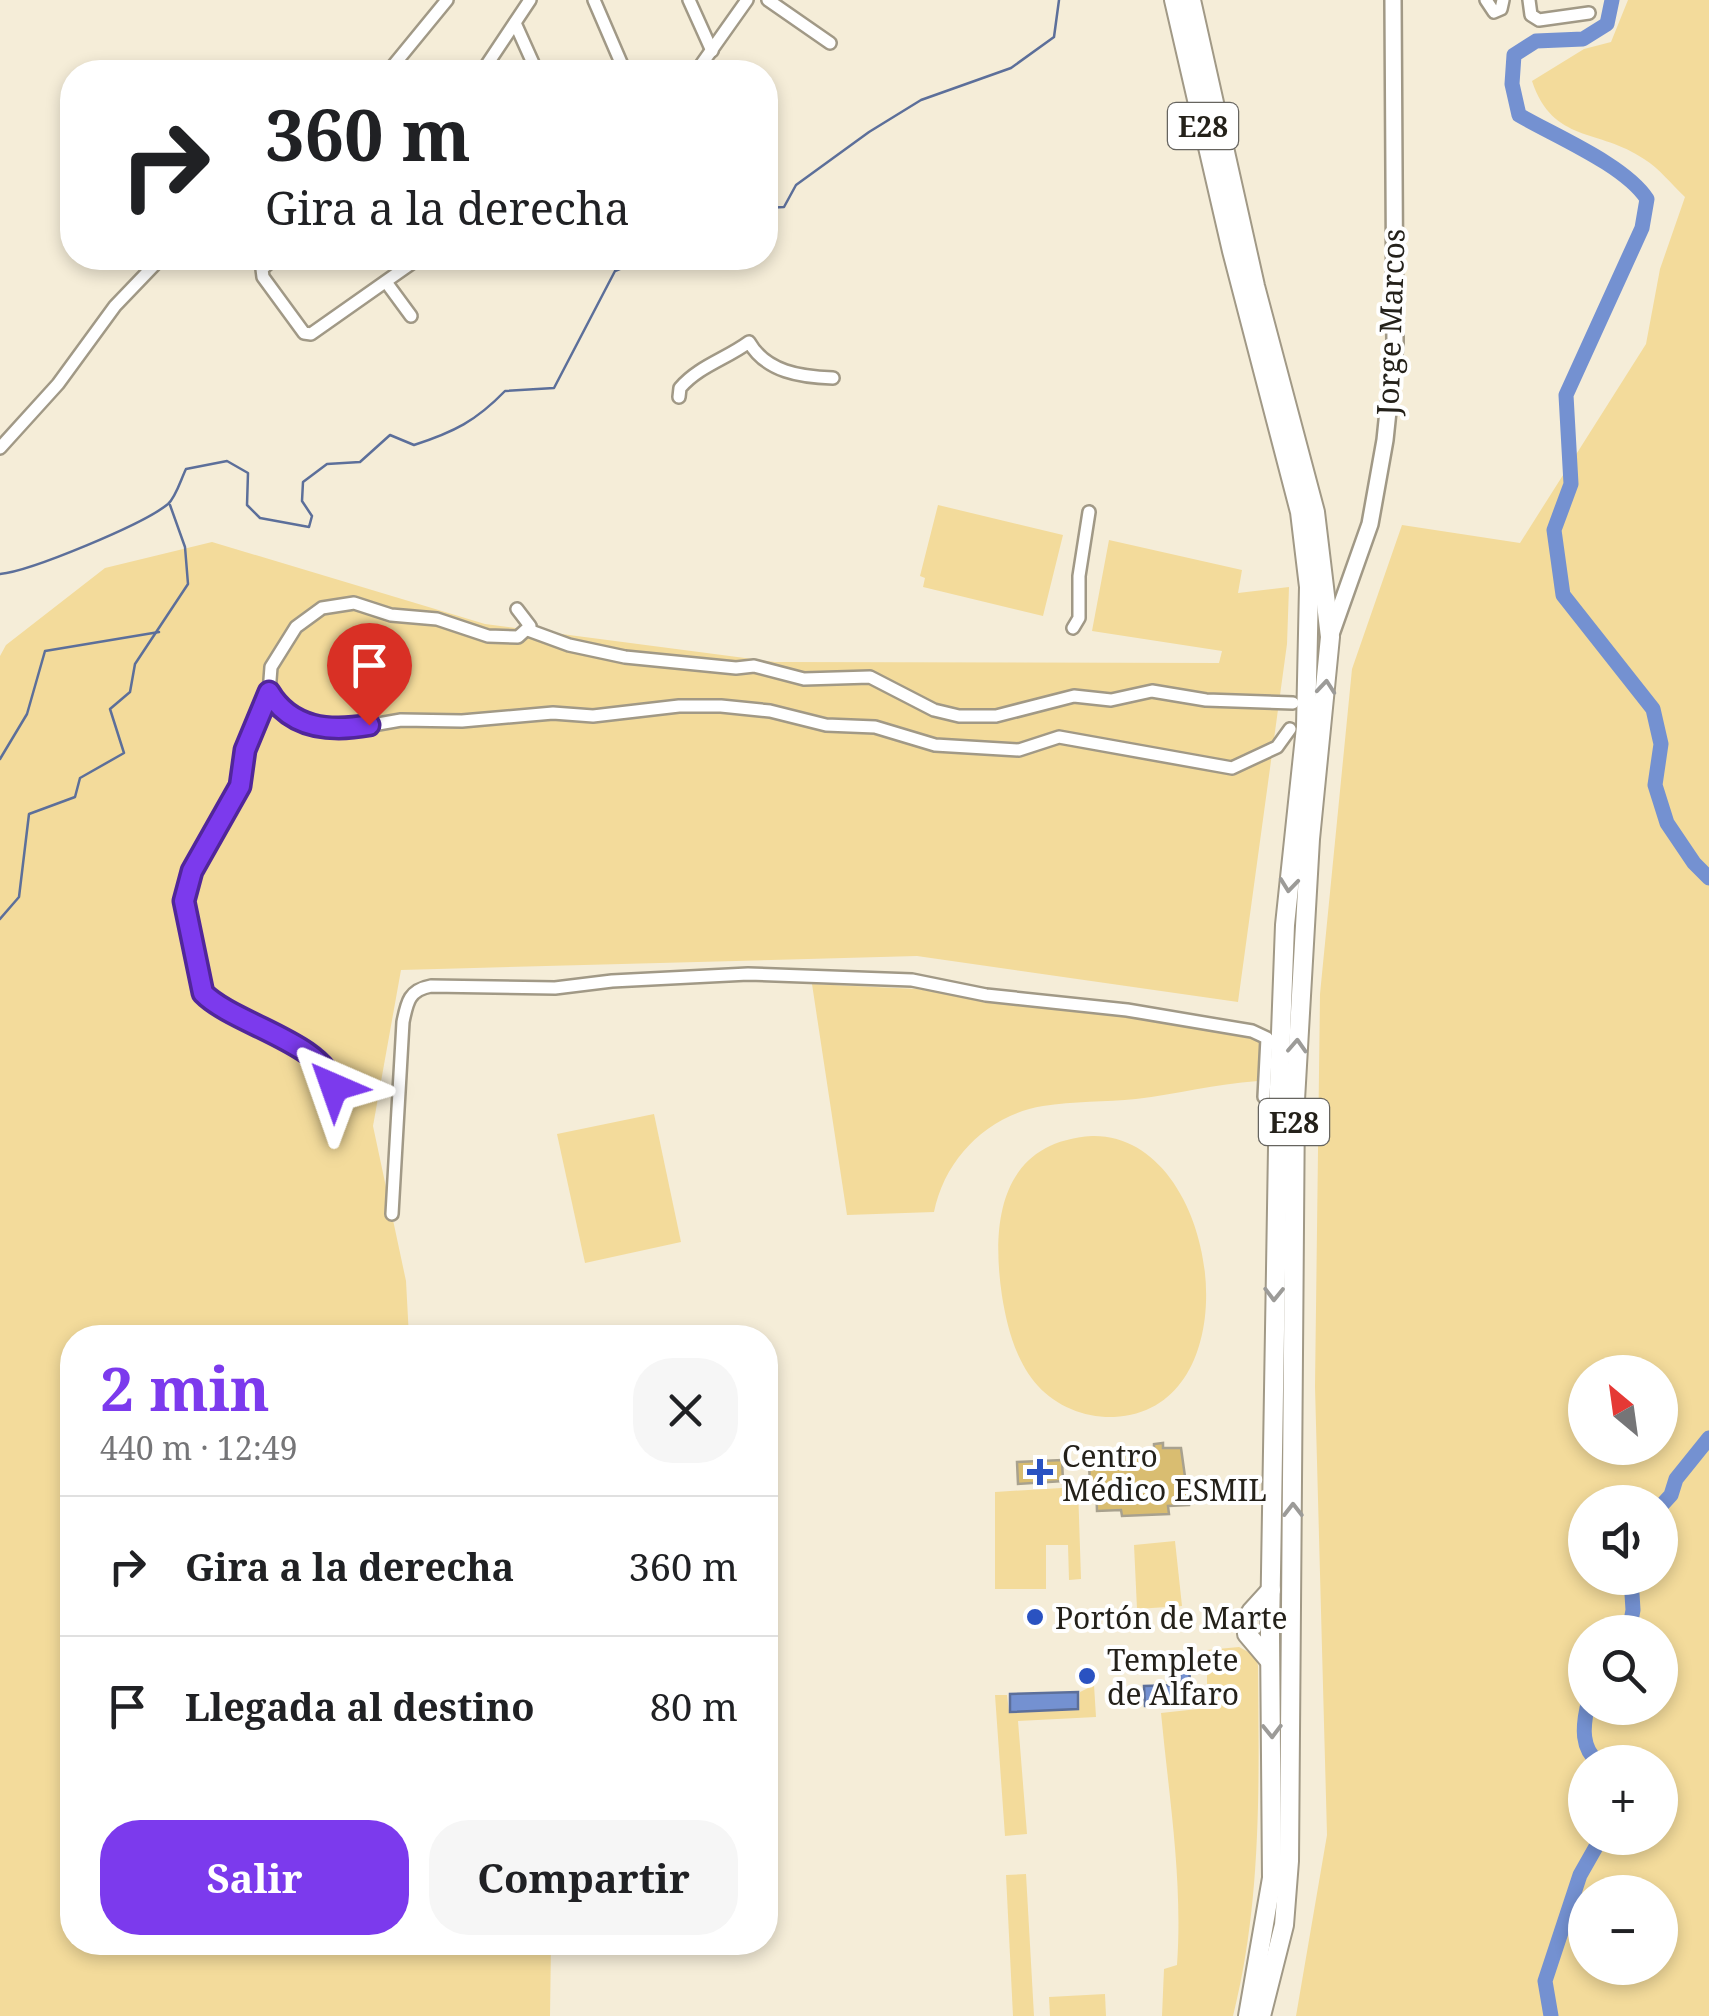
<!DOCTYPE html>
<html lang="es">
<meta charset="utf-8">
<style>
:root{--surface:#fff;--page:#f6f6f6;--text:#202124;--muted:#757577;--line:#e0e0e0;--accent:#7c3aed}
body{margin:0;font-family:"Noto Serif",serif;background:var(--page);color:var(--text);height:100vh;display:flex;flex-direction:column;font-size:38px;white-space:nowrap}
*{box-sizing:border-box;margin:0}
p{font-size:32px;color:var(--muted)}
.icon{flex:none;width:55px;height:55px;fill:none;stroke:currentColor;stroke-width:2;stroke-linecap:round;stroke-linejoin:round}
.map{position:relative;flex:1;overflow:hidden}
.drawer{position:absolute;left:60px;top:1325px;width:718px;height:630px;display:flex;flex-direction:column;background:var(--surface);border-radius:40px;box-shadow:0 5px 15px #0003}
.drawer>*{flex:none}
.banner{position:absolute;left:60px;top:60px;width:718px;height:210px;border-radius:40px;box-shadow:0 5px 15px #0003;background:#fff;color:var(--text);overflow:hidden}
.needle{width:65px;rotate:331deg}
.buttons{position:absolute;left:1568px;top:1355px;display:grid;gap:20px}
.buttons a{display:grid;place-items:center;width:110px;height:110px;border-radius:50%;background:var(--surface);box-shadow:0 5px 15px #0003;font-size:50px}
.pin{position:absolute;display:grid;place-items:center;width:85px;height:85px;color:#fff;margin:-102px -42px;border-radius:50% 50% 50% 0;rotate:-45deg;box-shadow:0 0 10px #0007}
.pin .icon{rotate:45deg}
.me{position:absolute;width:110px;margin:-55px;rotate:317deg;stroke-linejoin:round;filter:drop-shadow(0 0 8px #0008)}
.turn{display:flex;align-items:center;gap:35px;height:210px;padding:0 40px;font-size:45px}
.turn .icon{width:130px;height:130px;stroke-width:2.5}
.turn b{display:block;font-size:70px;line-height:85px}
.round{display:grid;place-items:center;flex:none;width:105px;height:105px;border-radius:40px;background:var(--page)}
.head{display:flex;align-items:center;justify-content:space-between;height:170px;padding:0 40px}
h1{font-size:60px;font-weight:700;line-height:75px;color:var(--accent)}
.primary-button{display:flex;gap:20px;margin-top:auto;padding:20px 40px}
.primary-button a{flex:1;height:115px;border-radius:40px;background:var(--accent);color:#fff;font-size:40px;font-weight:700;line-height:115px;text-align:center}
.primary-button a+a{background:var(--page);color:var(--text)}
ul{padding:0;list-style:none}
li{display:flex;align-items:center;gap:30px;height:140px;padding:0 40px;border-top:2px solid var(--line)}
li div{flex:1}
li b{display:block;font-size:38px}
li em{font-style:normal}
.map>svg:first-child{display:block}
.green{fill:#f3db9b;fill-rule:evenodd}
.water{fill:#7491d1;stroke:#5c6f9a;stroke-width:2.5}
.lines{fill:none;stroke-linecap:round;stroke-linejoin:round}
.stream{stroke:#5c6f9a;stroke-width:2.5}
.river{stroke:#7491d1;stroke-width:15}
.building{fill:#d9bd71;stroke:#a8a18e;stroke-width:2.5}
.street-casing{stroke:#a19986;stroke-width:16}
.secondary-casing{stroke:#a19986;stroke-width:20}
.primary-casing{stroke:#a19986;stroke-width:22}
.street{stroke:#fff;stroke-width:11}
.secondary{stroke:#fff;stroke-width:15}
.primary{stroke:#fff;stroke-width:18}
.oneway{stroke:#9c9b98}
.route-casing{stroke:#51269a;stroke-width:25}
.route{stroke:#7c3aed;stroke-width:18}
.poi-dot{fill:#2a52c1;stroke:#fff;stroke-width:4}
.labels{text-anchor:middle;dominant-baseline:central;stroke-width:8;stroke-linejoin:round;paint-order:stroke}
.shield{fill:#fff;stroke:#66645f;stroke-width:2.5}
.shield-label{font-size:28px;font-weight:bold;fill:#24211a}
.street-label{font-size:30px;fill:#24211a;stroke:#fff}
.poi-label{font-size:30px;fill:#24211a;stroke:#fff;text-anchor:start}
</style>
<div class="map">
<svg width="1709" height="2016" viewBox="0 0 1709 2016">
<rect width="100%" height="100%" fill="#f5edd8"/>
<g class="green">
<path d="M1628,0H1709V2016H1296L1327,1835L1315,1387L1320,994L1352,669L1402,525L1520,543L1646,344L1660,269L1685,197C1672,185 1659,168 1644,159C1599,128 1553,144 1532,81L1584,49L1611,42ZM1585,1372H1660V1448H1585ZM1585,1502H1660V1578H1585ZM1585,1632H1660V1708H1585ZM1585,1762H1660V1838H1585ZM1585,1892H1660V1968H1585Z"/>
<polygon points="938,505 1063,535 1043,616 923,587 925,578 920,576"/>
<polygon points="1109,540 1242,570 1238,593 1289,587 1287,644 1238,1002 917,956 401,970 373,1126 406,1281 409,1337 72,1338 72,1942 551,1943 550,2016 0,2016 0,656 6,645 105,568 212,542 485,624 775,662 1219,663 1222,651 1092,631"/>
<path d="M812,984L917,989L1002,1003L1120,1015L1261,1039L1258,1081C1214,1084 1178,1094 1136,1099C1106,1102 1073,1101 1043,1106C988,1115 945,1158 934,1212L847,1215Z"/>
<polygon points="654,1114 681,1242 585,1263 557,1134"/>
<path d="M1092,1136C1221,1133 1257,1411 1114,1417C1086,1418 1057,1407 1038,1386C1016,1362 1007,1327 1002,1296C991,1222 1000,1142 1092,1136Z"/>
<polygon points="1078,1487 1081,1579 1069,1580 1068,1545 1046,1545 1046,1589 995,1589 995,1492"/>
<polygon points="1175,1541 1182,1606 1137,1609 1134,1545"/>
<path d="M1239,1647L1256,1656L1258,1666C1259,1783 1262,1901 1233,2016H1162L1164,1969L1177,1965C1183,1880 1169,1798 1161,1713L1207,1708V1650Z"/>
<polygon points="1094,1685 1096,1717 1018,1721 1027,1834 1005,1836 995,1695 1007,1695 1009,1712 1079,1710 1080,1692"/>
<polygon points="1026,1874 1034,2016 1013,2016 1006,1875"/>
<polygon points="1105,1994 1106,2016 1050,2016 1049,1997"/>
</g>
<g class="water">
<polygon points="1180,1665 1189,1665 1191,1704 1145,1706 1144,1686 1180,1685"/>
<polygon points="1078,1692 1078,1709 1010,1712 1010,1694"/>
</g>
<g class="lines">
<g class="stream">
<polyline points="765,208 784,207 796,185 869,132 921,100 1011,68 1054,37 1059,0"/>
<path d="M0,574C31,571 144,524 168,504C176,497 181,479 186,469L227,461L248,473L247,505L260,518L309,527L312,516L302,501L303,482L327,464L360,462L390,435L414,445C454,432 476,421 505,391L554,388L615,271L646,258"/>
<polyline points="0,759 27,714 45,651 159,632"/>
<polyline points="0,919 19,897 29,814 75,797 80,778 124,753 110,709 130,692 135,664 188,584 185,547 170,505"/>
</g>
<g class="river">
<path d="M1612,0L1607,24L1583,39L1536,41L1514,55L1512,84L1519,115C1555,136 1625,165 1647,199L1642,228L1566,395L1571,484L1554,530L1563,595L1653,709L1661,744L1655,785L1667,823L1694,863L1709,878"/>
<polyline points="1660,1507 1671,1495 1676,1479 1709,1438"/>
<polyline points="1629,1632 1633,1610 1631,1578"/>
<path d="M1587,1708C1583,1727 1581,1748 1598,1762"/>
<polyline points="1551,2016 1545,1981 1580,1875 1601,1838"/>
</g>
</g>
<g class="building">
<polygon points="1163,1443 1163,1448 1181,1448 1189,1505 1168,1506 1169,1514 1122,1516 1121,1510 1097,1511 1096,1484 1090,1484 1089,1464 1097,1464 1096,1452 1154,1449 1154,1444"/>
<polygon points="1062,1460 1063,1481 1018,1484 1017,1462"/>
</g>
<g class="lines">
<defs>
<g id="street">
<polyline points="594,0 625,72"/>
<polyline points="689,0 712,51"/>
<polyline points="768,0 830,43"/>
<polyline points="1486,0 1494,12 1501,9 1503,0"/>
<polyline points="1529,0 1531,15 1539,20 1589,13"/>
<polyline points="515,23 537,72"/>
<polyline points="388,72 447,0"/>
<polyline points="482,72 530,0"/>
<polyline points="696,72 747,0"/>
<polyline points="275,258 262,269 263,277 304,333 311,334 419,258"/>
<polyline points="386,282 411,316"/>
<path d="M679,397L680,388C699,366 726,359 749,342C766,372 801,377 833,378"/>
<polyline points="0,448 58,384 115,306 161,258"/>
<polyline points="1073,628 1079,618 1079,576 1089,512"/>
<polyline points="528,630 569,645 625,657 736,668 754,666 804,679 870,677 934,710 959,716 996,716 1074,696 1111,700 1152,691 1206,700 1293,703"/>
<polyline points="269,693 286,715 321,728 344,730 401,720 462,721 553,713 593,716 679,706 721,706 770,711 826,725 875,727 935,745 1019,750 1059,737 1232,768 1277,747 1290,729"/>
<path d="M346,1092L334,1087C325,1042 233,1025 203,993L184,901L193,871L240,786L245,750L269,693L271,667L296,627L322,608L354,603L391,615L437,619L488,636L518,637L530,626L517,609"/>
<path d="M392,1214L403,1022C407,1002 409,990 431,986L555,988L612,981L748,974L912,980L986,995L1127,1010L1252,1031L1267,1038L1264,1097"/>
</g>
<polyline id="secondary" points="1330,637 1370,524 1385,440 1395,344 1393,0"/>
<g id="primary">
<polyline points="1174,0 1232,251 1300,512 1309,587 1306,727 1285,925 1279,1087 1270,1633 1272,1878 1248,2016"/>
<polyline points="1191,0 1255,286 1315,512 1330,637 1310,839 1295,1100 1289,1861 1284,1925 1261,2016"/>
<polyline points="1251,1612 1271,1590"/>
<polyline points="1247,1634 1269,1660"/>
</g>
</defs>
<use href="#street" class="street-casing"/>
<use href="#secondary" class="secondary-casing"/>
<use href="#primary" class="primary-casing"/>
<use href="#street" class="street"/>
<use href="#secondary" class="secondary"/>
<use href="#primary" class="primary"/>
</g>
<defs><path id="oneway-chevron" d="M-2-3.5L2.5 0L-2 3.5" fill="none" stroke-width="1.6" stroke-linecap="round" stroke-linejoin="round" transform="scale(2.5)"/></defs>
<g class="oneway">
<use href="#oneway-chevron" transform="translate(1326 687) rotate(-85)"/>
<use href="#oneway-chevron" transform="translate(1289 885) rotate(96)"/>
<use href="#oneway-chevron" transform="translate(1297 1046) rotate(-87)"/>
<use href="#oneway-chevron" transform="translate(1274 1294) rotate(91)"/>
<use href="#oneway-chevron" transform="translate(1293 1510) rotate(-90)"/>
<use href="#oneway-chevron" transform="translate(1272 1731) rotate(89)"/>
</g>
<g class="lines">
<defs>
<path id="route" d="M334,1087C325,1043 233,1024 203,993L184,901L192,871L240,786L245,750L269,692C291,729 330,732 369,725"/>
</defs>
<use href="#route" class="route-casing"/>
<use href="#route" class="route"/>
</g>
<g class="poi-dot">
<path d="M1035 1457h10v10h10v10h-10v10h-10v-10h-10v-10h10z"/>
<circle cx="1035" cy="1617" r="10"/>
<circle cx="1087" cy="1676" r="10"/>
</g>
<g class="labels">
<g class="shield">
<rect x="1168" y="103" width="70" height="46" rx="8"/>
<rect x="1259" y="1099" width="70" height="46" rx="8"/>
</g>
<g class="shield-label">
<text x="1203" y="126">E28</text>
<text x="1294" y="1122">E28</text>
</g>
<g class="street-label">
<text transform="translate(1390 322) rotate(-88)">Jorge Marcos</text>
</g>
<g class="poi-label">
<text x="1062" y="1455">Centro<tspan x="1062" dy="34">Médico ESMIL</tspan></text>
<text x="1055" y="1617">Portón de Marte</text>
<text x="1107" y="1659">Templete<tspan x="1107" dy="34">de Alfaro</tspan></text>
</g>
</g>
</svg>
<div class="buttons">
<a><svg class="needle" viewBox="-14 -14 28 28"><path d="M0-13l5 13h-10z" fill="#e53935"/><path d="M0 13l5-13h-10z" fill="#757577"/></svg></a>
<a><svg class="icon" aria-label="sound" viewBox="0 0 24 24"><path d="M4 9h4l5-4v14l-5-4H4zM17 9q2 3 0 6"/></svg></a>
<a><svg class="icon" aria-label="search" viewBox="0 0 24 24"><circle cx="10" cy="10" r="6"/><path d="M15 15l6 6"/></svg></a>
<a>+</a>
<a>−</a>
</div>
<div class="pin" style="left:369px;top:725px;background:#d93025"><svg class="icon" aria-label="arrive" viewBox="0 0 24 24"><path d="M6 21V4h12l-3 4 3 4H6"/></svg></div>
<svg class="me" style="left:334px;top:1087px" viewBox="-20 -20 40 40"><path d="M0-17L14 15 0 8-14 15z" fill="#7c3aed" stroke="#fff" stroke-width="4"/></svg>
<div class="banner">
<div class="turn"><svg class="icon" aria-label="right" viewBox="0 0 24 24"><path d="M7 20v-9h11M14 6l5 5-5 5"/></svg><div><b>360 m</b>Gira a la derecha</div></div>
</div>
<section class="drawer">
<div class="head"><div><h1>2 min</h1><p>440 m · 12:49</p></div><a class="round"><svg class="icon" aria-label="close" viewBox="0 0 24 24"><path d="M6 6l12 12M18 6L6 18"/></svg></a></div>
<ul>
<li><svg class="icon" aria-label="right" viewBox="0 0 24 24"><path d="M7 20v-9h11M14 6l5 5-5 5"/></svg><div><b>Gira a la derecha</b></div><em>360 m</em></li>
<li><svg class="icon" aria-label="arrive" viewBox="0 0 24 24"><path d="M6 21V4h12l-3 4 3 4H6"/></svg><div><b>Llegada al destino</b></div><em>80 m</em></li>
</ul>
<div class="primary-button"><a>Salir</a><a>Compartir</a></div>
</section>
</div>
